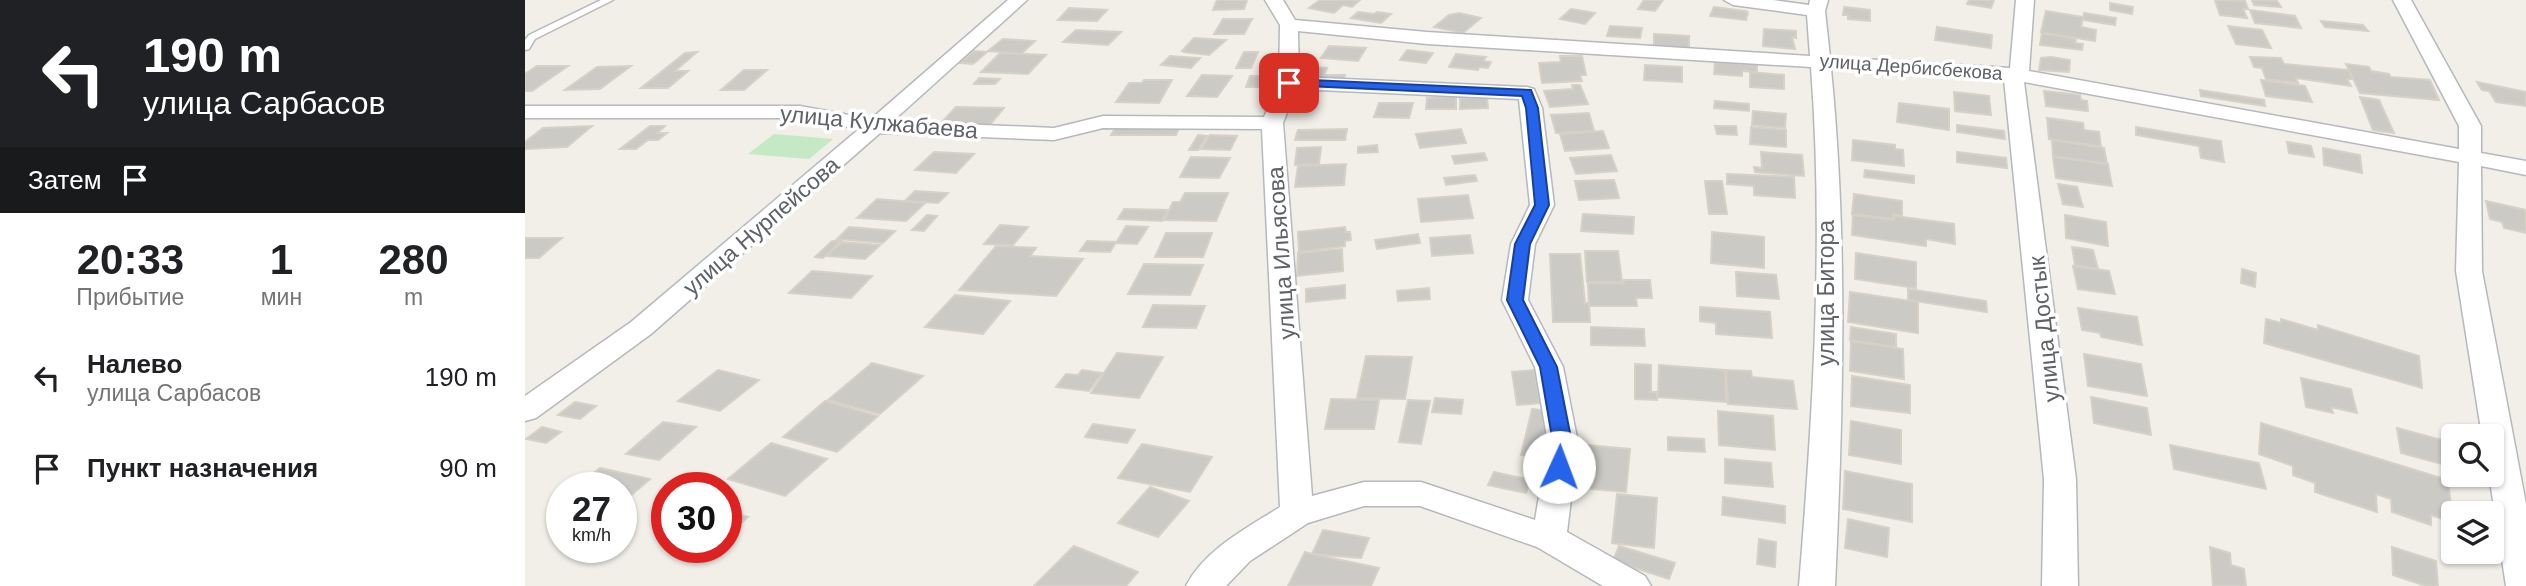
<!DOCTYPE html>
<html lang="ru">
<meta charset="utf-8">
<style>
:root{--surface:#fff;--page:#f2f2f2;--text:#202124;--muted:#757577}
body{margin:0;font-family:Helvetica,sans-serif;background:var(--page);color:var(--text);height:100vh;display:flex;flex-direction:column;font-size:26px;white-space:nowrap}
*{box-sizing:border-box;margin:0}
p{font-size:23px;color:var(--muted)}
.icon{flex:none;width:38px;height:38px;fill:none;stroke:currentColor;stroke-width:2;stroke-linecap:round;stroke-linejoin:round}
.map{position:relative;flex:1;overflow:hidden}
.sheet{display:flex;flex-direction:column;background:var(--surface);width:525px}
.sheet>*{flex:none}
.top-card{background:#202124;color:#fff;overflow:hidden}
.tools{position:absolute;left:1916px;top:424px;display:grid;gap:14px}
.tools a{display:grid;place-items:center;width:63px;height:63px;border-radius:7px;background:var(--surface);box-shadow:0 2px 5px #0004;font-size:35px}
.speed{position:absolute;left:21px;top:472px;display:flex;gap:14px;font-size:35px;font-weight:700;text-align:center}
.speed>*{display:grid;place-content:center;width:91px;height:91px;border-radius:50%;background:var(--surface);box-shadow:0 2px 5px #0004;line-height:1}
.speed small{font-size:18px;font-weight:400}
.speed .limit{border:10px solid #d22;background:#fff;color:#111}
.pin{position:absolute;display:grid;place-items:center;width:60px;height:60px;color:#fff;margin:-30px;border-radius:14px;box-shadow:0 4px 10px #0006}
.me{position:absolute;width:77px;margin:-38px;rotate:2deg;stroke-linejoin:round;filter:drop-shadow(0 0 5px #0008)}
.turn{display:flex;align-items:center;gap:24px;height:147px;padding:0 28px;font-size:32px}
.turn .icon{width:91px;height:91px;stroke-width:2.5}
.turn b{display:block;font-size:49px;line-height:60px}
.then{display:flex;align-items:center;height:66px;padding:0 28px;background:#0003;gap:14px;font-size:26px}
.eta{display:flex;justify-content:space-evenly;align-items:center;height:119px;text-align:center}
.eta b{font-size:42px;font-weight:700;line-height:49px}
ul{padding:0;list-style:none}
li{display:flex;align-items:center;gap:21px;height:91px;padding:0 28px}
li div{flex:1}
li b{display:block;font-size:26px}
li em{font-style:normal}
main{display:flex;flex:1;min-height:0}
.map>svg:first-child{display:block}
.green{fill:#c5e8c5}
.building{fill:#cccac5;stroke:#d6d1c6;stroke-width:2}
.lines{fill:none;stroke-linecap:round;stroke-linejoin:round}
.service-casing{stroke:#b5b8bc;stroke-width:3}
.minor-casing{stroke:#b5b8bc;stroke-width:3}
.service{fill:#fff;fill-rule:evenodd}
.minor{fill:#fff;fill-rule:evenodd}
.route{fill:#2563eb;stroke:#184099;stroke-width:2}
.labels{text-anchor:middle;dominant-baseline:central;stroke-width:7;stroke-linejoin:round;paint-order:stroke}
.far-street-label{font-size:19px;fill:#5f6368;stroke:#fff}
.street-label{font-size:23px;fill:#5f6368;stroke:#fff}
</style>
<main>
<section class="sheet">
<div class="top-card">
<div class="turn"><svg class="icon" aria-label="left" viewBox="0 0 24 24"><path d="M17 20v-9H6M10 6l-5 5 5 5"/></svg><div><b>190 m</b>улица Сарбасов</div></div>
<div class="then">Затем<svg class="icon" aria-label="arrive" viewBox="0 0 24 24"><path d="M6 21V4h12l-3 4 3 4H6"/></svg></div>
</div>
<div class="eta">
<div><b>20:33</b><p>Прибытие</p></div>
<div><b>1</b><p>мин</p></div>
<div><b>280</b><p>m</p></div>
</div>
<ul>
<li><svg class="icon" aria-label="left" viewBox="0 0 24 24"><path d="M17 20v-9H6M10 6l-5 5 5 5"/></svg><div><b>Налево</b><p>улица Сарбасов</p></div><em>190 m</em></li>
<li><svg class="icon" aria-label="arrive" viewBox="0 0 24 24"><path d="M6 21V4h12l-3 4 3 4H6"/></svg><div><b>Пункт назначения</b></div><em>90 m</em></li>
</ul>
</section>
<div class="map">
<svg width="2001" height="586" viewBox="0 0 2001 586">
<rect width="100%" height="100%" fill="#f1efe8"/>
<polygon class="green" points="249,134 308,139 284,159 223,154"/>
<g class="building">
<polygon points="692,0 722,0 719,9 688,10"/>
<polygon points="795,0 835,0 827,7 818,5 809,13 784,8"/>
<polygon points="1119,0 1138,0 1130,11 1113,9"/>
<polygon points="1444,0 1469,0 1466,8 1442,4"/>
<polygon points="1690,0 1720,1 1723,9 1718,9 1722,18 1695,15"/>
<polygon points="1727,0 1752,1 1756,7 1729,5"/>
<polygon points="1585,3 1608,7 1607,14 1585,10"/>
<polygon points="1189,7 1220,11 1223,12 1221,20 1185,16"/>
<polygon points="1319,7 1345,10 1345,21 1323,19 1323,15 1318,15"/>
<polygon points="544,8 582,10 572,21 533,20"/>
<polygon points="1046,9 1070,13 1060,24 1035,19"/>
<polygon points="1725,10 1770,16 1776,28 1730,23"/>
<polygon points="1521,11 1558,17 1556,27 1571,30 1570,41 1516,32"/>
<polygon points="833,12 849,14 852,12 866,14 856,23 826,18"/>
<polygon points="934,13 956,18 938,33 909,27 924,15"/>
<polygon points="1559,13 1591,18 1590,25 1558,20"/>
<polygon points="698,19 727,19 719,34 689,34"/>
<polygon points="1796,21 1838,25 1843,31 1800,27"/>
<polygon points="1085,26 1117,28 1115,38 1082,36"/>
<polygon points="1703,26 1737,30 1746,48 1711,44"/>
<polygon points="1412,27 1467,35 1466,48 1410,40"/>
<polygon points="1239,29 1271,31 1271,38 1267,37 1270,49 1238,46"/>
<polygon points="551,30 596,32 583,45 538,42"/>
<polygon points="1517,33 1551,39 1550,43 1558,44 1557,50 1515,45"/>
<polygon points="1129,34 1164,36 1164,49 1129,47"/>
<polygon points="669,38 701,40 684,55 659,52 657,51"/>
<polygon points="478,39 510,41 496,54 463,51"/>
<polygon points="804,46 841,48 833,61 796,58"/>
<polygon points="882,50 908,53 901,63 875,60"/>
<polygon points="449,51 462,52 448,64 435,63"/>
<polygon points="172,52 150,71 163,71 143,88 116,88 160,53"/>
<polygon points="719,52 733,52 726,68 711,68"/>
<polygon points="475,53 521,55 503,74 456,72"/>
<polygon points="931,54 961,57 958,61 966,62 963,68 954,67 953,70 924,67"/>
<polygon points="645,56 675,58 666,68 636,65"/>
<polygon points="1035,56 1057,56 1061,75 1055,75 1057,81 1017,83 1014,63 1036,62"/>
<polygon points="1526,57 1545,60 1544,72 1514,70 1516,58"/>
<polygon points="1725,57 1756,58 1759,64 1823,70 1828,79 1822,79 1826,86 1771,78 1773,83 1741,79 1737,68 1729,67"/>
<polygon points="1190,62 1232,65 1232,72 1217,71 1217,76 1189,74"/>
<polygon points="1821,64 1844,67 1846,71 1864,74 1866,77 1905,80 1914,100 1835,93"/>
<polygon points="1120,65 1157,67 1157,82 1119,80"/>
<polygon points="12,66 43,66 7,91 0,91 0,74"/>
<polygon points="106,66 75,89 40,90 72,67"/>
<polygon points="784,67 802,68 799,75 820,75 818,80 778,79"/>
<polygon points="219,70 242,70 219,90 196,90"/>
<polygon points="1225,72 1259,75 1259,89 1225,87"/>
<polygon points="677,75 707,76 692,97 662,96"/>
<polygon points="725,76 737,76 733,87 721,87"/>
<polygon points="454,78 475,79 470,84 449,84"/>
<polygon points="619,80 647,80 634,103 591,102 604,83 617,83"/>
<polygon points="1736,80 1780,86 1787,102 1741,96"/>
<polygon points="1952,82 2001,92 2001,106 1971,102 1964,91 1957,90"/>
<polygon points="1047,85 1055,85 1063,104 1025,107 1019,91 1048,89"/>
<polygon points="1675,90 1739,100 1740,106 1676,96"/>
<polygon points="1519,91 1555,95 1556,100 1562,101 1563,111 1521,106"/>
<polygon points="1429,92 1464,96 1466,115 1430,111"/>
<polygon points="931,97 931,109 901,109 902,98"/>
<polygon points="962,97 963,108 935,109 935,98"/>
<polygon points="1835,97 1854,100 1869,133 1848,130"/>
<polygon points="1190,101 1224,104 1224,111 1189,108"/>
<polygon points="854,103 888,103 884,118 849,117"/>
<polygon points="1374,103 1424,109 1424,130 1372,122"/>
<polygon points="431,107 479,108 463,127 413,126"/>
<polygon points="1228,111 1261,114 1260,128 1227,125"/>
<polygon points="1064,113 1069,131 1031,133 1026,115"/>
<polygon points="1522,118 1558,123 1559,130 1574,132 1576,146 1524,139"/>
<polygon points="1432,125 1479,131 1480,139 1432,132"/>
<polygon points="67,126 42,147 0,149 0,142 18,128"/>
<polygon points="125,126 140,126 132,133 142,133 133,140 123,140 111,149 95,149"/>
<polygon points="655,126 651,135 586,135 591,127"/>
<polygon points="1190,126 1211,126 1212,135 1192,134"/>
<polygon points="1226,127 1261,130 1261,147 1225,144"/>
<polygon points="1611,127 1696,141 1699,162 1676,158 1674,146 1611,135"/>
<polygon points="822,129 820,140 770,140 773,130"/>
<polygon points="936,129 941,143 895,148 891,134"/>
<polygon points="1078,131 1084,148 1040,151 1035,134"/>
<polygon points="673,135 682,136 673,150 664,150"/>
<polygon points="685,135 712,136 705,150 676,149"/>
<polygon points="1328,140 1370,145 1370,149 1378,150 1379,166 1327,160"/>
<polygon points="1527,140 1579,148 1582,164 1528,156"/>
<polygon points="1762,142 1786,146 1789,157 1764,153"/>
<polygon points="852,145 853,152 833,153 833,147"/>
<polygon points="796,147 794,164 770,165 772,148"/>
<polygon points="1798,148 1835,155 1837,173 1799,165"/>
<polygon points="409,152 449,154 431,173 390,170"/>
<polygon points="1236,152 1277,155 1279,176 1230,172 1229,167 1237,168"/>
<polygon points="1432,152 1481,158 1482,168 1432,162"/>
<polygon points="959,153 962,160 930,164 927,156"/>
<polygon points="1086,155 1092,171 1051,174 1045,158"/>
<polygon points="666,157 705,158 694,178 655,177"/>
<polygon points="1528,157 1583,164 1587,186 1531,178"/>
<polygon points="821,164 819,185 770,187 773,166"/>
<polygon points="1340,170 1389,176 1389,183 1339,177"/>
<polygon points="1202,174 1269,177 1270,198 1229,195 1229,186 1202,184"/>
<polygon points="950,175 952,181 921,185 919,178"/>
<polygon points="1089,180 1094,198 1054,200 1050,181"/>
<polygon points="1180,181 1197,181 1202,214 1184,214"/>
<polygon points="1533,184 1552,187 1558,207 1538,204"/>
<polygon points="390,191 423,193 413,203 380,201"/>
<polygon points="660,193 703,193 691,221 639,220 648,202 655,202"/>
<polygon points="1329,194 1377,201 1377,216 1368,214 1368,219 1327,214"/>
<polygon points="943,195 948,218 896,222 893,199"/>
<polygon points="352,199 400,203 381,221 332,218"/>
<polygon points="1961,201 2001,210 2001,233 1979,228 1977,222 1965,219"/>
<polygon points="599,209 643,210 637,221 593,219"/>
<polygon points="1058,214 1109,217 1108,234 1056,231"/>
<polygon points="402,215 412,216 399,231 387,230"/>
<polygon points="1328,215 1369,220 1369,216 1429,224 1430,244 1401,239 1401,246 1327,235"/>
<polygon points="1540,215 1581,222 1583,246 1541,238"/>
<polygon points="475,225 503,227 488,245 459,244"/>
<polygon points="601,226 623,227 612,244 591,243"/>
<polygon points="324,227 370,231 358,243 312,239"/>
<polygon points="820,227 821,232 825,232 826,240 820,241 820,246 774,252 773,232"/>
<polygon points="1187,232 1239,237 1239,268 1186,263"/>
<polygon points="641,233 687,233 678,257 630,257"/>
<polygon points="893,234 895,243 852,249 850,240"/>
<polygon points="945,235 948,253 907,256 905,238"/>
<polygon points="0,238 37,238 14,258 0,258"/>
<polygon points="307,241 316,241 298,258 290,257"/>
<polygon points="562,241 591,242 585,252 555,251"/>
<polygon points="317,242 355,245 340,259 302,256"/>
<polygon points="471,246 511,248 505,256 558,259 531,296 434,290"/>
<polygon points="1547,247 1568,250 1573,269 1550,265"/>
<polygon points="817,249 818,271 772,276 773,253"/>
<polygon points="1060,251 1093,251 1097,282 1062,282"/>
<polygon points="1331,253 1391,262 1391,288 1330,279"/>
<polygon points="1025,254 1055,254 1060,303 1064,303 1065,322 1028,322"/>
<polygon points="619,264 678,265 665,295 603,294"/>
<polygon points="1548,266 1584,271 1590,294 1553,289"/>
<polygon points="1717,269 1731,273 1730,287 1716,283"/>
<polygon points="287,271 347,276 326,298 264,293"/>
<polygon points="1211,272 1251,275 1254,299 1212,296"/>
<polygon points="1099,280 1125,280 1127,298 1111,298 1112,306 1064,306 1063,283 1099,283"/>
<polygon points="820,285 820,298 781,302 781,289"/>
<polygon points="904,288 905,299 873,301 872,291"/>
<polygon points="1383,289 1461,301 1462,312 1383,300"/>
<polygon points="1325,292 1393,302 1393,333 1323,322"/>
<polygon points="430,295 485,301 458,334 400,327"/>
<polygon points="628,305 680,306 671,328 618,327"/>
<polygon points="1175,307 1245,312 1247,338 1191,334 1191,323 1175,321"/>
<polygon points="1553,308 1612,317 1617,345 1576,337 1575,333 1557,330"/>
<polygon points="1741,319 1756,323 1756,319 1793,330 1793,325 1894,356 1897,388 1739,343"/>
<polygon points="1066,327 1119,329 1120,346 1066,345"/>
<polygon points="1326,327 1371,334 1371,347 1325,340"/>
<polygon points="1326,341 1378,349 1379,379 1325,371"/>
<polygon points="592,353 638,357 614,398 566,393"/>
<polygon points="1559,354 1616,364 1622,396 1563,386"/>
<polygon points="841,356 887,357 880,399 832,398"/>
<polygon points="347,363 398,376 355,414 303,400"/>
<polygon points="1110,364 1126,365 1126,392 1132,392 1132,400 1110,399"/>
<polygon points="1134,365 1200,370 1201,402 1133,397"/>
<polygon points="193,370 234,380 195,411 153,401"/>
<polygon points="557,370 577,373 564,391 531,387 541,374 553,375"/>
<polygon points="1009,370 1015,403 992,405 987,372"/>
<polygon points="1201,370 1226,371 1227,377 1268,381 1272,409 1203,404"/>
<polygon points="1327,376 1385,385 1385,413 1326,406"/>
<polygon points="1776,378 1826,389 1832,413 1806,407 1808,413 1781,407"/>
<polygon points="1566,397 1622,408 1626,435 1569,423"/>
<polygon points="910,398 938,400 936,414 907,412"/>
<polygon points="806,399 854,400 849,429 800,429"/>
<polygon points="883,400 905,401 896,444 874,442"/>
<polygon points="300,401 353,416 312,452 258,437"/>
<polygon points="50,402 71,406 55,419 33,415"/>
<polygon points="1007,409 1024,411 1014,457 996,455"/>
<polygon points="1193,411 1248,416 1250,450 1194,445"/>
<polygon points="1326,421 1376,430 1376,464 1324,455"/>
<polygon points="138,422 171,427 134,460 101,454"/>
<polygon points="1736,423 1923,480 1928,522 1906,515 1906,525 1867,512 1866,499 1851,494 1852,512 1790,492 1790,483 1768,475 1768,466 1734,454"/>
<polygon points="568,424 610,430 602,443 560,437"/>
<polygon points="17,427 36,432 21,443 1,439"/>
<polygon points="1872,428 1928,443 1928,467 1876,453"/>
<polygon points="1143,437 1179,439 1180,452 1143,450"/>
<polygon points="246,443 302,459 260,496 203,479"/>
<polygon points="617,444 687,457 665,492 593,478"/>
<polygon points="1061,445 1105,449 1101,492 1056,488"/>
<polygon points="1645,445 1734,463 1741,489 1649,469"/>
<polygon points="1200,459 1246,463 1248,487 1200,483"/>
<polygon points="75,468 125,479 96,504 96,488 50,488"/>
<polygon points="1320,471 1387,484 1387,522 1318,509"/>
<polygon points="969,472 1006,480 1001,493 963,485"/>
<polygon points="625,487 664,501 633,537 593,523"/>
<polygon points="1092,494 1132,498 1129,548 1087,543"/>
<polygon points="1198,497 1260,506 1260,523 1197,515"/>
<polygon points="201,511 223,517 201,537"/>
<polygon points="1323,519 1364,528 1362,557 1320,548"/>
<polygon points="798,530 844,538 836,558 787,554"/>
<polygon points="1234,539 1251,542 1250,567 1232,564"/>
<polygon points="549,546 613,572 601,586 509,586"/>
<polygon points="1094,546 1150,563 1144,579 1088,561"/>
<polygon points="1685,547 1705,553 1706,565 1719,569 1721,586 1688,586"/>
<polygon points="1867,547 1911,561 1913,586 1901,586 1868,575"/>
<polygon points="780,552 787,554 854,568 846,586 763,586"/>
</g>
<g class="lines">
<defs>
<polygon id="service" points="76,0 88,0 10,39 4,49 0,50 0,40 4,35"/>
<path id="minor" d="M483,0H502L368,121L529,128L578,116L739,117L754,83L755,25L740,0H758L770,20L902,32L1285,56L1282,15L1208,5L1199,0H1248L1284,5L1285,0H1303L1300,11L1305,57L1485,68L1491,0H1509L1504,71L1934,149V126L1868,0H1886L1956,126V153L2001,161V175L1956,166L1957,271L2001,504V586H1981L1964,474H1967V436H1957L1931,271L1934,162L1499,82L1551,479L1553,586H1517L1519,479L1479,79L1306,69C1323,240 1318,414 1310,586H1274C1288,414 1299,239 1286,67L902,44L773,31L774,77L1002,87L1009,89L1017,108L1029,205L1010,244L1003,300L1038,367L1053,443L1042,532L1120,576L1126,586H1078L1012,547L895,506H839L783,523L725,561L701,586H661C680,549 722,528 755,507L737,129L578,128L529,140L355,133L126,334L11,418L0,421V396L106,322L334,129L275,118H0V106H275L346,119ZM771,89L994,99L1005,205L986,244L977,300L1010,367L1023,443L1010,520L896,482H839L787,496L758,123Z"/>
</defs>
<use href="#service" class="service-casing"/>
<use href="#minor" class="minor-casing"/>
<use href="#service" class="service"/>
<use href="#minor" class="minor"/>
</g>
<polygon class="route" points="764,79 1006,90 1013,108 1024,205 1005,244 998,300 1032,367 1047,443 1041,472 1027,472 1025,467 1028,443 1015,367 982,300 990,244 1010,205 1001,108 997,96 760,85 758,83"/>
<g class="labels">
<g class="far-street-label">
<text transform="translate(1386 67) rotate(4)">улица Дербисбекова</text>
</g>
<g class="street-label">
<text transform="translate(354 122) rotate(5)">улица Кулжабаева</text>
<text transform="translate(236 226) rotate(-41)">улица Нурпейсова</text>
<text transform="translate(756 253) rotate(-94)">улица Ильясова</text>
<text transform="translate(1301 293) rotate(-90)">улица Битора</text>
<text transform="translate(1519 329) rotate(-96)">улица Достык</text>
</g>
</g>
</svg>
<div class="tools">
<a><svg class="icon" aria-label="search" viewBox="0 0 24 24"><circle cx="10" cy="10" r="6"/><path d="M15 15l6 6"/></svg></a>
<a><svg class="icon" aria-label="layers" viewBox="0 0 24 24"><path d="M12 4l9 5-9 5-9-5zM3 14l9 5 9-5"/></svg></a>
</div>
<div class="speed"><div>27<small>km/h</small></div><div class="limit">30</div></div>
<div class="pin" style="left:764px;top:83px;background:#d93025"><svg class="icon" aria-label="arrive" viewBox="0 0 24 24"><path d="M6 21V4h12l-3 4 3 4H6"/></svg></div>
<svg class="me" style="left:1034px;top:467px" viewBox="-20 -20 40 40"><circle r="19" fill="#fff"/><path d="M0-13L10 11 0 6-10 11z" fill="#2563eb"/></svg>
</div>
</main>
